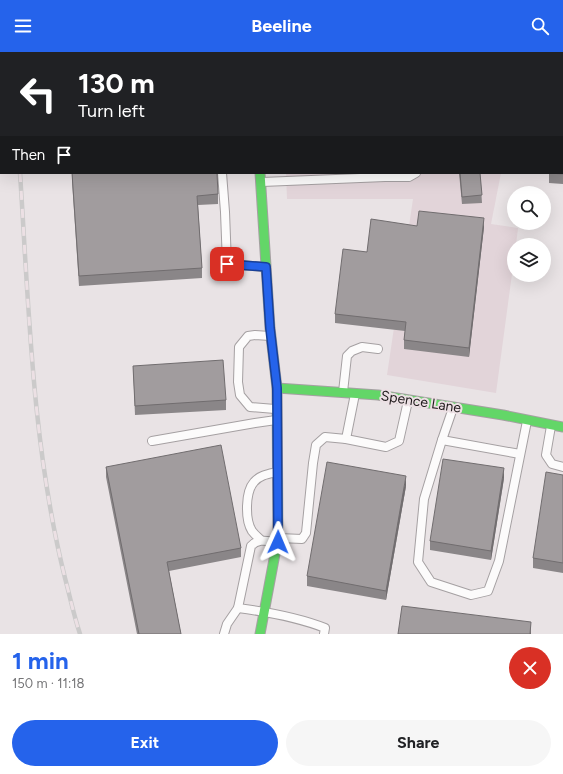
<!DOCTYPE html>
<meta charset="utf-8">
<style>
:root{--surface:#fff;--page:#f6f6f6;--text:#202124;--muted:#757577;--accent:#2563eb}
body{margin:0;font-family:Figtree,sans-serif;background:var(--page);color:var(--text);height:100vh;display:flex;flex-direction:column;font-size:15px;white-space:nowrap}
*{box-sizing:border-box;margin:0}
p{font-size:13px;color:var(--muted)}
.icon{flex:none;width:22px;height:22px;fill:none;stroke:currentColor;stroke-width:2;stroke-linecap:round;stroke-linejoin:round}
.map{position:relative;height:582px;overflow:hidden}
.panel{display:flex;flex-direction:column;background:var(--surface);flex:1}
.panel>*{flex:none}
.guide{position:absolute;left:0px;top:0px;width:563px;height:122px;box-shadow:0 4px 16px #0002;background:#202124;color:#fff;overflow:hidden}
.controls{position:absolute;left:507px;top:134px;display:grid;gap:8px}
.controls a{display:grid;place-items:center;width:44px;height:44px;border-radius:50%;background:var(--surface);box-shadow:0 4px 16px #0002;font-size:20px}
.pin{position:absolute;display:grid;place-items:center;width:34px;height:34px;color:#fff;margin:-17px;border-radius:8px;box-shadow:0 2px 6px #0006}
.me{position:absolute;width:44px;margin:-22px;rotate:1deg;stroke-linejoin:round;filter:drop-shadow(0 0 3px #0008)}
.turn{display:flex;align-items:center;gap:14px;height:84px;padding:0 12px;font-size:18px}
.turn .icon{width:52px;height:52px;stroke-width:2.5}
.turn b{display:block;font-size:28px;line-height:34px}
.then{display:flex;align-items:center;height:38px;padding:0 12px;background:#0003;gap:8px;font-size:15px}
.round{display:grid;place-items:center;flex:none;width:42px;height:42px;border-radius:21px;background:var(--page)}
.head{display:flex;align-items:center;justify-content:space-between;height:68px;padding:0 12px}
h1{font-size:24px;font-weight:700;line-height:30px;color:var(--accent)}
.button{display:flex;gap:8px;margin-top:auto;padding:8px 12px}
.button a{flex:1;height:46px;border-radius:24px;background:var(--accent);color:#fff;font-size:16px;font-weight:700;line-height:46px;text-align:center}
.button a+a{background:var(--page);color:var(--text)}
header{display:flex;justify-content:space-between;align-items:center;height:52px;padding:0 12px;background:var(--accent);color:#fff;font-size:18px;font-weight:700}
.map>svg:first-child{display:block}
.built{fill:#e2d4d9}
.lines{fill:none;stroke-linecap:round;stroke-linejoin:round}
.lane-casing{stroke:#a5a0a2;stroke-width:10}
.street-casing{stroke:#a5a0a2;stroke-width:18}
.fast-casing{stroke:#a5a0a2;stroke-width:11}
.lane{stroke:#fcfbfb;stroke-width:8}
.street{stroke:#fcfbfb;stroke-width:16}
.fast{stroke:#63d668;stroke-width:9}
.rail-casing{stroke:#cbcaca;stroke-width:4.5}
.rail{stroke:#ece0e4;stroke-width:3;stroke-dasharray:9;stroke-linecap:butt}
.wall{fill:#8a8688}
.shaded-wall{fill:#716d6f}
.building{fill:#a19c9e;stroke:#716d6f}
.route-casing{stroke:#184099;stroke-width:10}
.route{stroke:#2563eb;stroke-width:7}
.labels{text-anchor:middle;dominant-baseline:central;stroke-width:4;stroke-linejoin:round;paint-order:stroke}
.street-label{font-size:14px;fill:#1f1b1c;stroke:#ece0e4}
</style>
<header><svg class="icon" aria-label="menu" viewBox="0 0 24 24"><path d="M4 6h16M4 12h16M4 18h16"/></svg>Beeline<svg class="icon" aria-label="search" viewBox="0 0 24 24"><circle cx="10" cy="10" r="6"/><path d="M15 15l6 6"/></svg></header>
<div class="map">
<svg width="563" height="582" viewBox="0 0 563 582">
<rect width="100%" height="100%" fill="#e9e3e5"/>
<g class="built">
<polygon points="279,0 492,0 497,1 279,1"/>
<polygon points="286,121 501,121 491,172 518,176 516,193 514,193 514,207 496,341 387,323 413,147 287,147"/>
</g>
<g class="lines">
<defs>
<g id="lane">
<polyline points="409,0 413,1"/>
<polyline points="222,121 225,160 227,212 265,215"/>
<polyline points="262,130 385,125 409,125 416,121"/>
<polyline points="270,284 255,283 248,284 239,295 238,330 240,343 250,355 275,357"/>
<polyline points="343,340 347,304 352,299 362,295 378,297"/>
<polyline points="355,342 346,387 386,395 399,389 408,349"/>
<polyline points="453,356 442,388 424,447 418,510 431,530 471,543 488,539 499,509 527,369"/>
<polyline points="551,374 546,403 552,412 563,415"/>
<polyline points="442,388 520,402"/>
<polyline points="152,389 255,371 276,368"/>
<polyline points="279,486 302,487 306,481 313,411 316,393 325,385 346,387"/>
<path d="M261,488C258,485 255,483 252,479C245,468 245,440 254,430C260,423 268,422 277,420"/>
<path d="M238,556C268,560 297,565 325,576L324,582"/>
<path d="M224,582L227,572L238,556L251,494C258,486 267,489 277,490"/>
</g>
<polyline id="street" points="256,1 256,0"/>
<g id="fast">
<polyline points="260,121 270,276 277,336 278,486 260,582"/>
<polyline points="277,336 378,343 503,363 563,375"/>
</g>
</defs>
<use href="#lane" class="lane-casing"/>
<use href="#street" class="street-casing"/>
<use href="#fast" class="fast-casing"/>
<use href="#lane" class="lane"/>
<use href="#street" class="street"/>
<use href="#fast" class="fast"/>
<defs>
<g id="rail">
<polyline points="11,0 11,1"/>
<path d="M20,121C29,257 32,394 65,526C70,545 74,564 80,582"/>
</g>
</defs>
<use href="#rail" class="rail-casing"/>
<use href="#rail" class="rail"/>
</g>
<g class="wall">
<polygon points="563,0 563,132 549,131 549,121"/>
<polygon points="72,121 218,142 218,152 198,153 202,216 202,226 79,234 72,129"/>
<polygon points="459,121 480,121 482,151 462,152"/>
<polygon points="417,174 484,175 469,305 404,297 404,288 405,279 335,271 335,262 367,200"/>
<polygon points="133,314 226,348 226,358 135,363"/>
<polygon points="106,415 241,496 241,505 169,519 181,582 137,582 106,425"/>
<polygon points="563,423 563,521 533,516 533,506"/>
<polygon points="504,426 491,508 430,498 430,489"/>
<polygon points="406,434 386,548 307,534 307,524"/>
</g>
<g class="shaded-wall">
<polygon points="484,166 484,175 469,305 469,296"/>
<polygon points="504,416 504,426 491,508 491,499"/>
<polygon points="406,424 406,434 386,548 386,539"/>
<polygon points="531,570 531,582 530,582"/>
</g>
<g class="building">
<polygon points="556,0 563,0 563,122 549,121 562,121 562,1 556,1"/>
<polygon points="72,121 217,121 218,142 197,144 202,216 79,224"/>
<polygon points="460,121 480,121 482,143 462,145"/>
<polygon points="419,159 484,166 469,296 404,288 406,270 335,262 343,197 367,200 371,167 417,174"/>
<polygon points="223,308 226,348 135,354 133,314"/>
<polygon points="221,393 241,496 167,510 181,582 139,582 106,415"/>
<polygon points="443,407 504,416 491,499 430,489"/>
<polygon points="327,410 406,424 386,539 307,524"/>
<polygon points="546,420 563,423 563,511 533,506"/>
<polygon points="402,554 531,570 530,582 398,582"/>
</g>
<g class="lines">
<defs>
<polyline id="route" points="227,212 266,215 270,276 277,336 278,486 278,490"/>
</defs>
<use href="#route" class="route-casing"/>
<use href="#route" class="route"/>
</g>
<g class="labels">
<g class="street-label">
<text transform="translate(421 350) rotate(9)">Spence Lane</text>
</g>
</g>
</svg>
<div class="controls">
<a><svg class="icon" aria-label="search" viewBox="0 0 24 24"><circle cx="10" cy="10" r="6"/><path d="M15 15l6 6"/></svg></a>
<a><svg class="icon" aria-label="layers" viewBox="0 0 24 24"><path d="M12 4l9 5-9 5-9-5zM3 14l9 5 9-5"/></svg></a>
</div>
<div class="pin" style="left:227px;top:212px;background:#d93025"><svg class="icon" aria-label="arrive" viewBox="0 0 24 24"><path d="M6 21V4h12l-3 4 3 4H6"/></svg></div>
<svg class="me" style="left:278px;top:490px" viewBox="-20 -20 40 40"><path d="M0-17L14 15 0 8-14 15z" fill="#2563eb" stroke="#fff" stroke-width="4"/></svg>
<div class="guide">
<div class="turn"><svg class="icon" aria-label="left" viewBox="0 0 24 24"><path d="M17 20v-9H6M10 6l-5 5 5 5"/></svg><div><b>130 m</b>Turn left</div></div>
<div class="then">Then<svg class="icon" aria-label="arrive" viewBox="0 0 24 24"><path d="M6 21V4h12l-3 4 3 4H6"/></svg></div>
</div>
</div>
<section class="panel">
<div class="head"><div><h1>1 min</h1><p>150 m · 11:18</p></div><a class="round" style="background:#d93025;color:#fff"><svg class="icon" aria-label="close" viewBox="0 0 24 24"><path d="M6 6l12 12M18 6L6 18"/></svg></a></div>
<div class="button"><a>Exit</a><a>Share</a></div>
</section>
